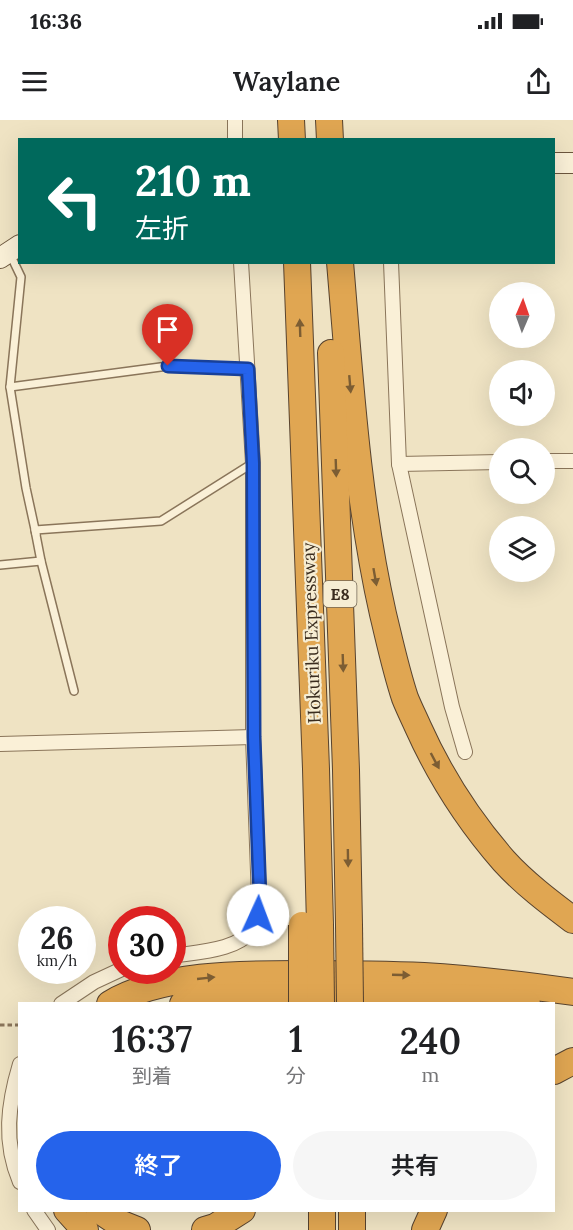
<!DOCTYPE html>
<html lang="ja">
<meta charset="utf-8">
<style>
:root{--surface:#fff;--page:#f6f6f6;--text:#202124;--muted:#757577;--accent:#2563eb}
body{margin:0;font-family:Lora,"Noto Sans JP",serif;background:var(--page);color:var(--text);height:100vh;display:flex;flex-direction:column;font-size:22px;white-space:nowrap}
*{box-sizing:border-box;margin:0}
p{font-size:20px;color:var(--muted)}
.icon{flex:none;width:33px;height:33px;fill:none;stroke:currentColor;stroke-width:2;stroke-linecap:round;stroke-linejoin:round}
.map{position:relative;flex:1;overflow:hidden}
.drawer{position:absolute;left:18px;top:882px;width:537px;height:210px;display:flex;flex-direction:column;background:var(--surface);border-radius:0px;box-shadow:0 6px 24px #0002}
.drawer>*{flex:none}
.guide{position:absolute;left:18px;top:18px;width:537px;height:126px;border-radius:0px;box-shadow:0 6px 24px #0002;background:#00695c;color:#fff;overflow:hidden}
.needle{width:39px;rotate:2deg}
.fabs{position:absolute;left:489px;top:162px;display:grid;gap:12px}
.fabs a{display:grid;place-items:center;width:66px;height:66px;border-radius:50%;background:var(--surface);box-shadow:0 6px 24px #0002;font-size:30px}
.speed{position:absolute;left:18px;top:786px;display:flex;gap:12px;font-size:30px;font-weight:700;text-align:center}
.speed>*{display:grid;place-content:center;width:78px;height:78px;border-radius:50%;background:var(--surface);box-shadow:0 6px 24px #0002;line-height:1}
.speed small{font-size:15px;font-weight:400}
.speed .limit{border:9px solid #d22;background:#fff;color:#111}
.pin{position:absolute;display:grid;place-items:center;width:51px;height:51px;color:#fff;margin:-62px -26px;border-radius:50% 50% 50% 0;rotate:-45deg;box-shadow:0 0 6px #0007}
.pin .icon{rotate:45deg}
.me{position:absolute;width:66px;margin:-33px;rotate:2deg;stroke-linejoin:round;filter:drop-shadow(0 0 4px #0008)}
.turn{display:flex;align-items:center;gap:21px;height:126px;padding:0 18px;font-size:27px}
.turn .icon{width:78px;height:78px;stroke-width:2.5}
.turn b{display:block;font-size:42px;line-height:51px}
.eta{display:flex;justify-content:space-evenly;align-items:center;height:102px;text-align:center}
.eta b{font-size:36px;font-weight:600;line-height:42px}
.cta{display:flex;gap:12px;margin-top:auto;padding:12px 18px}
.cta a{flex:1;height:69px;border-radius:36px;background:var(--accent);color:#fff;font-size:24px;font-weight:600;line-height:69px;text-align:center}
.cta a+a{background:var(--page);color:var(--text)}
.status{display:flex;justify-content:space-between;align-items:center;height:42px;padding:0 30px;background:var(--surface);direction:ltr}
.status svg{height:16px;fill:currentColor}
header{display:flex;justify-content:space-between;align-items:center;height:78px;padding:0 18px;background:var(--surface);font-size:27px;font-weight:600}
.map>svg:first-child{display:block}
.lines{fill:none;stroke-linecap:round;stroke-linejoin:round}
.lane-casing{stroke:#8a755a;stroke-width:10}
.street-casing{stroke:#8a755a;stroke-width:16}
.secondary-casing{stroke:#6c563d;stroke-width:22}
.highway-casing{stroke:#58432e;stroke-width:28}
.path{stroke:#8a755a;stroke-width:3;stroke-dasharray:4.5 3;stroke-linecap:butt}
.lane{stroke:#faf0d7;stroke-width:7}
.street{stroke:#faf0d7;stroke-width:14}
.secondary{stroke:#faf0d7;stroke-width:20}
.highway{stroke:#e0a652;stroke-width:26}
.highway-bridge-casing{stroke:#58432e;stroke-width:28;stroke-linecap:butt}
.highway-bridge{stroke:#e0a652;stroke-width:26}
.oneway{fill:#7c5d33}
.route-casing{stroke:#184099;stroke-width:15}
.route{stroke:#2563eb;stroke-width:10}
.labels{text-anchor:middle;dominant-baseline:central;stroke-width:4.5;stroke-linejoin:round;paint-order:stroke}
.shield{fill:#f6edd3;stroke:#726654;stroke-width:1.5}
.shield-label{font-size:16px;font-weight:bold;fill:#3a2c1e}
.street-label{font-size:18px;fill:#3a2c1e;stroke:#f6edd3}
</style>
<div class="status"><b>16:36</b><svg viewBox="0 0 49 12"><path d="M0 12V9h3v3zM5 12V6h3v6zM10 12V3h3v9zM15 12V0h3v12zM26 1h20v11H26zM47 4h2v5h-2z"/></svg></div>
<header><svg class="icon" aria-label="menu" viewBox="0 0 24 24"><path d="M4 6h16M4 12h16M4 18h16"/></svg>Waylane<svg class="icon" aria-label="share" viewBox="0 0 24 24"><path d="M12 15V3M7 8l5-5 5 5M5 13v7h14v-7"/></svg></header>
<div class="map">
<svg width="573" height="1110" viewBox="0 0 573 1110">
<rect width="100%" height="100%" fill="#efe3c3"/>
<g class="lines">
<defs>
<g id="lane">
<polyline points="10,134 21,157 10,267 26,368 36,414"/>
<polyline points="10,267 168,246 247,249"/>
<polyline points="0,445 41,441"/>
<polyline points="74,571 41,441 35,410 161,401 253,343"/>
</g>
<g id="street">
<polyline points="235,0 235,20"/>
<polyline points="391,142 399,344 452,587 465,632"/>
<polyline points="544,341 573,341"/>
<polyline points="399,344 500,342"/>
<polyline points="0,624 253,617"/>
<path d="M172,836C197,832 240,831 254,807C258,798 259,788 259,779L253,617V343L241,142"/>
<polyline points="61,884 94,862 122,849"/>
<path d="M20,944C8,984 3,1022 20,1062"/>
<polyline points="34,1090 48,1110"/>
</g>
<g id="secondary">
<polyline points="554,43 573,43"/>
<polyline points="0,138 20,125"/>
</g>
<g id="highway">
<polyline points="291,0 292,20"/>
<polyline points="329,0 330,20"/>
<polyline points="297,142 316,649 320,805"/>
<path d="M340,142C350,260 357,379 383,494C390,523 396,551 405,578C409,588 414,598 418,607C440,656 469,701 504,741C524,763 549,782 573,800"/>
<polyline points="331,233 346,650 349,805"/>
<path d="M110,884C159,854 240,854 297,854C339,854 381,854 424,856C474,859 523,865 573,872"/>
<path d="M183,884C222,874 270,874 311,874C383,873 455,875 527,884"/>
<polyline points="554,951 573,941"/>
<polyline points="67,1090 85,1110"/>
<polyline points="99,1090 117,1102 137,1110"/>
<polyline points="205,1110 215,1107 242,1090"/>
<polyline points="322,1110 322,1090"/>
<polyline points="352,1110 352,1090"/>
<polyline points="425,1110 434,1090"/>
</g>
</defs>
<use href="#lane" class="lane-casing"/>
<use href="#street" class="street-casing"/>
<use href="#secondary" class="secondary-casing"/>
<use href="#highway" class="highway-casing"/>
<polyline class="path" points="0,905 20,905"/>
<use href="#lane" class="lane"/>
<use href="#street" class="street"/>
<use href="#secondary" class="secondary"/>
<use href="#highway" class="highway"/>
<defs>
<g id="highway-bridge">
<polyline points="302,805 302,884"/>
<polyline points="320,805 321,884"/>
<polyline points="349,805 350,884"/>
</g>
</defs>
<use href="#highway-bridge" class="highway-bridge-casing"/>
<use href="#highway-bridge" class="highway-bridge"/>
</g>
<defs><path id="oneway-solid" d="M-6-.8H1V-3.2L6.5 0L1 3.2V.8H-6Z" transform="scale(1.5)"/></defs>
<g class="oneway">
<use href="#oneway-solid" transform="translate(300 208) rotate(-92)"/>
<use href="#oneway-solid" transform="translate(350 264) rotate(85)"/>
<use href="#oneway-solid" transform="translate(336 348) rotate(88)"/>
<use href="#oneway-solid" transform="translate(375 457) rotate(80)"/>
<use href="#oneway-solid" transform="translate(343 543) rotate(88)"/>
<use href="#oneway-solid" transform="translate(435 641) rotate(62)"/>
<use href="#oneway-solid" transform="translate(348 738) rotate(89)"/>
<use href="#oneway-solid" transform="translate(401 855) rotate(2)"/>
<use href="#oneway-solid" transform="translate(206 858) rotate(-6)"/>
</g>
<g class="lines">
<defs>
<polyline id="route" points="168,246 248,249 253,343 254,617 260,779 258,795"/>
</defs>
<use href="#route" class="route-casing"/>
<use href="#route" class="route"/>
</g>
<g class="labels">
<rect class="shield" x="323.5" y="461" width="33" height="26" rx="4.5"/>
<g class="shield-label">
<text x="340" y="474">E8</text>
</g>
<g class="street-label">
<text transform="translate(311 513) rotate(-92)">Hokuriku Expressway</text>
</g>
</g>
</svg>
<div class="fabs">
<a><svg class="needle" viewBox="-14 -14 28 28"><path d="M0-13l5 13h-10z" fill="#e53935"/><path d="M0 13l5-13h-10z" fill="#757577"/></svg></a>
<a><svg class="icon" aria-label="sound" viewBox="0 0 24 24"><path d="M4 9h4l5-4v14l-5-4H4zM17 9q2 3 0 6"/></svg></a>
<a><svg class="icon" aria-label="search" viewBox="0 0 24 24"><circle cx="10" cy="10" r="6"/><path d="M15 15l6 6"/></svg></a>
<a><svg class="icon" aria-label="layers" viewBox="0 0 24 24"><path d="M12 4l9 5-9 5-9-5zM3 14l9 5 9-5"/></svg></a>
</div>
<div class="speed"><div>26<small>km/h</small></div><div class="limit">30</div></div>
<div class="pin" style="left:168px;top:246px;background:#d93025"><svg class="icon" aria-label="arrive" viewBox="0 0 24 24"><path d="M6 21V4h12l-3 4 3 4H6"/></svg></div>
<svg class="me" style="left:258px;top:795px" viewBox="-20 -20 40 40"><circle r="19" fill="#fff"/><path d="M0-13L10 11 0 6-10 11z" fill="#2563eb"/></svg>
<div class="guide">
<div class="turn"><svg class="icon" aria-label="left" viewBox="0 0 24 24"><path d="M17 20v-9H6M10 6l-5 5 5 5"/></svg><div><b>210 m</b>左折</div></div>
</div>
<section class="drawer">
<div class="eta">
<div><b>16:37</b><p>到着</p></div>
<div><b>1</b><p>分</p></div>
<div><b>240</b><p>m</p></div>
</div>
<div class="cta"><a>終了</a><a>共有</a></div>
</section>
</div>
